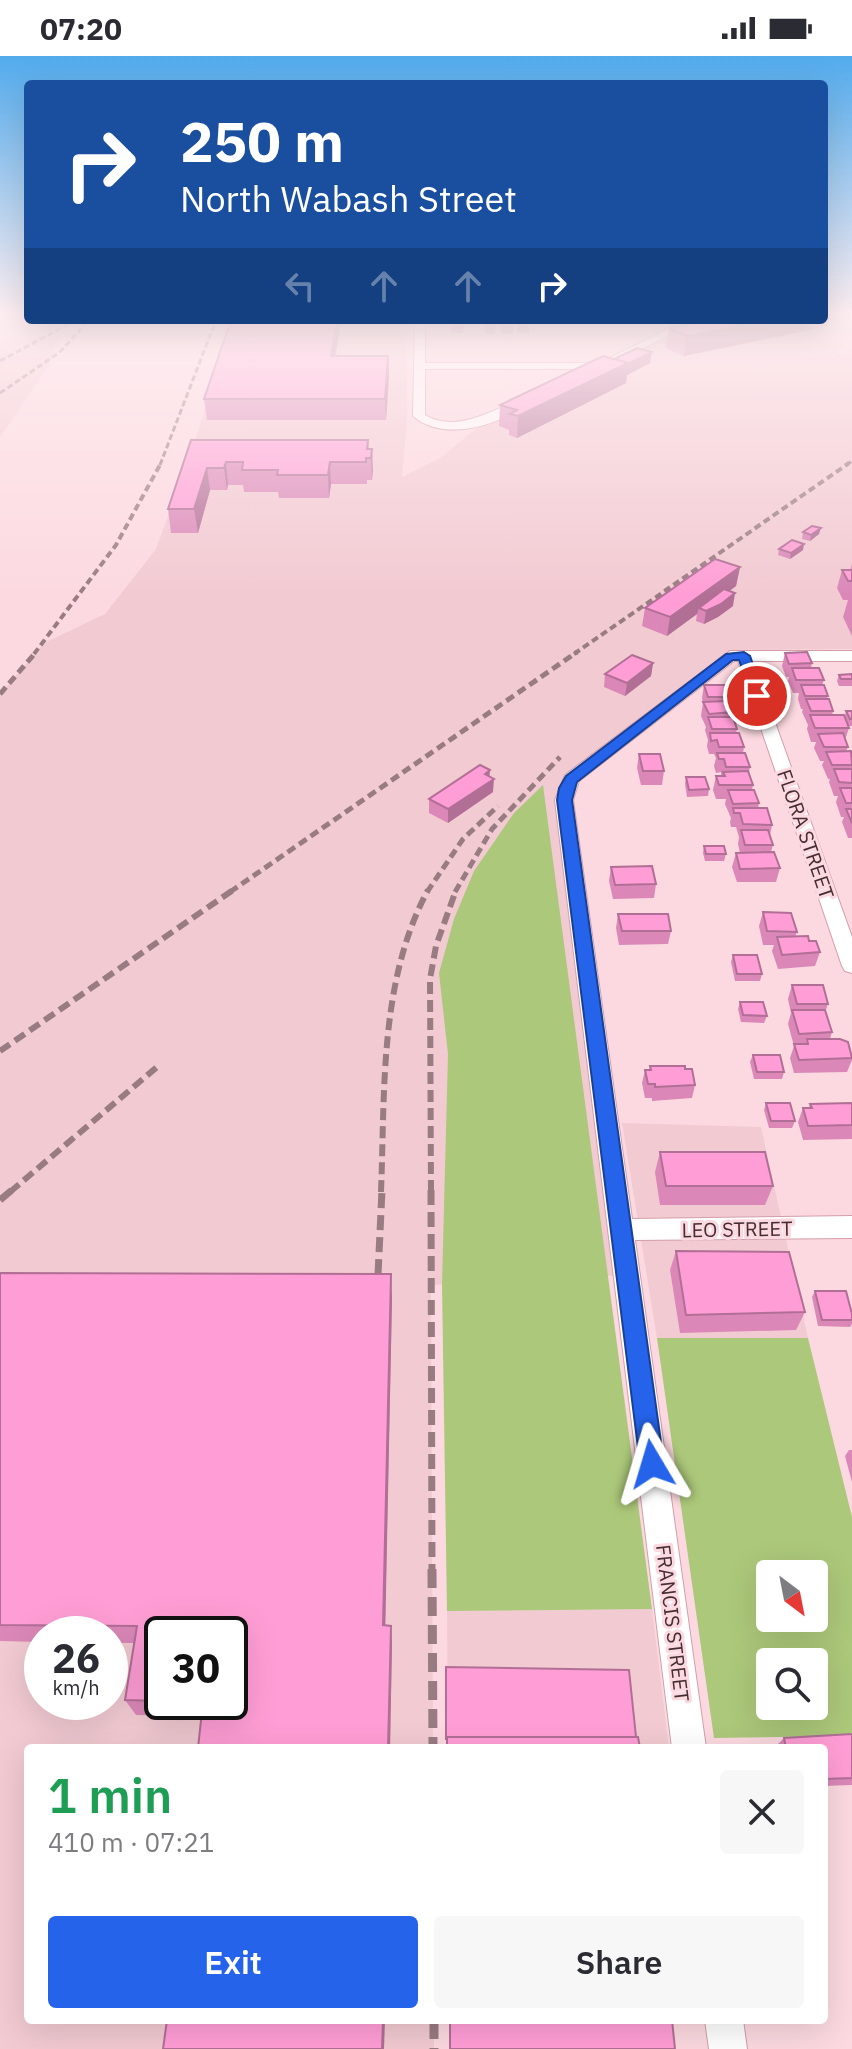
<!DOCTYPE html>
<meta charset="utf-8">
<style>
:root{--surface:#fff;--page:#f7f7f7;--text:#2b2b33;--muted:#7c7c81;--accent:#2563eb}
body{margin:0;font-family:"IBM Plex Sans",sans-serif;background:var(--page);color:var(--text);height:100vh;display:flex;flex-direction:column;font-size:30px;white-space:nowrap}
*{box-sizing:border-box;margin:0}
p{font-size:26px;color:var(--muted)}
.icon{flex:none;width:44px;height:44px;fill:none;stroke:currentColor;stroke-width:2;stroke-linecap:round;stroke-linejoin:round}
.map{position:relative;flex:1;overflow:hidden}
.drawer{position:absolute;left:24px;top:1688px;width:804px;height:280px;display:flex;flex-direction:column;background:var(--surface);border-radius:8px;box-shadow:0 8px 32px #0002}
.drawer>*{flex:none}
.guide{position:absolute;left:24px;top:24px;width:804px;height:244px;border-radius:8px;box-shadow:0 8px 32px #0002;background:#1a4fa0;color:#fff;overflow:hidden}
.needle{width:52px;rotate:148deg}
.buttons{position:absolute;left:756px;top:1504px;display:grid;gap:16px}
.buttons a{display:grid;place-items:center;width:72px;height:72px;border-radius:8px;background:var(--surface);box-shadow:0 8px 32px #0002;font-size:40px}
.speed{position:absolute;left:24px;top:1560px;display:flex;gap:16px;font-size:40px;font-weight:700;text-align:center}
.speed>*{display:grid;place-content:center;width:104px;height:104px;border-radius:50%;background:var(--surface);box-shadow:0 8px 32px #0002;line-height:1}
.speed small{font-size:20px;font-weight:400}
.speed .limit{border:4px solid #111;border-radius:12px;background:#fff;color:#111}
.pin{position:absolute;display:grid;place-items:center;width:68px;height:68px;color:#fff;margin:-34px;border:4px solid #fff;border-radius:50%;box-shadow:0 2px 8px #0007}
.me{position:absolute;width:88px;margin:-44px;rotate:353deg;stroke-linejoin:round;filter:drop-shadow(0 0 6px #0008)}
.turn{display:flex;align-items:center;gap:28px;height:168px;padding:0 24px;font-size:36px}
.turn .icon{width:104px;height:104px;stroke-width:2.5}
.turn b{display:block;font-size:56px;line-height:68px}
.lanes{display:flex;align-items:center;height:76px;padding:0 24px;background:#0003;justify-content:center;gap:40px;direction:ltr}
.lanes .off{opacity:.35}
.round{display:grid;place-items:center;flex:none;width:84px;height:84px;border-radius:8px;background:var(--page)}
.summary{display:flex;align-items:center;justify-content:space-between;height:136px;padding:0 24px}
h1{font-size:48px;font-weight:600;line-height:60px;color:#1e9e55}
.action{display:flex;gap:16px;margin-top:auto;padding:16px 24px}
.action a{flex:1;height:92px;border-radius:8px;background:var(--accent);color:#fff;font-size:32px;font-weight:600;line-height:92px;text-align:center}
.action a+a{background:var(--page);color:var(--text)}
.status{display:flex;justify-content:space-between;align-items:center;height:56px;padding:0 40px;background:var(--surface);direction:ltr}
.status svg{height:22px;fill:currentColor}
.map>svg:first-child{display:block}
.built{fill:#f2cad2;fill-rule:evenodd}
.green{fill:#acc87a;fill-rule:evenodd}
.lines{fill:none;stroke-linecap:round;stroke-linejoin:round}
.street-casing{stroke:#d49ea9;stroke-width:2}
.street{fill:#fff;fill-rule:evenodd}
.rail-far5{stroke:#987c82;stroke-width:3;stroke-dasharray:6 3;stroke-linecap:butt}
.rail-far4{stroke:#987c82;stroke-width:4;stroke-dasharray:7 4;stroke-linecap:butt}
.rail-far3{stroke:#987c82;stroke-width:5;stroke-dasharray:9 5;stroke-linecap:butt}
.rail-far2{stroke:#987c82;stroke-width:6;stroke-dasharray:12 6;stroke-linecap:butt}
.rail-far1{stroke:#987c82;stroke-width:7;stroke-dasharray:15 7;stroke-linecap:butt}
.rail{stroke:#987c82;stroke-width:9;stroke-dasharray:19 9;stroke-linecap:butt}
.wall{fill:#db88b8}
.shaded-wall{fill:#b26f96}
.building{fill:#ff9ed6;stroke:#b26f96;stroke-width:2}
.route{fill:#2563eb;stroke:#184099;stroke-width:2}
.labels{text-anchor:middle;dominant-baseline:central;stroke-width:6;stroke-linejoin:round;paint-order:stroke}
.street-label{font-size:20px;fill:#442e33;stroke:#fcd9e0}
</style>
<div class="status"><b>07:20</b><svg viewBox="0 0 49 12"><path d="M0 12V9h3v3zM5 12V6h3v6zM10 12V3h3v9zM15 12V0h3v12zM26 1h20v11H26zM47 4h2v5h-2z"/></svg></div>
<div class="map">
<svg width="852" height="1993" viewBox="0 0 852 1993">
<rect width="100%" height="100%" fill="#fcd9e0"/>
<g class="built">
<path d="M824,259H852V593L734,594L568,728L628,1219L431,1229L433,1692H28V1964H434V1993H0V638L44,587L105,558L156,493L192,395L232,264H407V364L402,421L440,402L487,364L695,264H824ZM42,1578H110V1646H42ZM162,1578H230V1646H162Z"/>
<polygon points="60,281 49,309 0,381 0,282"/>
<polygon points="622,1067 761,1071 808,1282 657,1282"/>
<polygon points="652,1553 669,1692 448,1692 447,1555"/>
</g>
<g class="green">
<polygon points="543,729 652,1553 447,1555 442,1228 448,998 439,917 454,863 474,815 514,757"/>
<path d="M657,1282H808L852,1461V1680L714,1682ZM770,1518H814V1562H770ZM770,1606H814V1650H770Z"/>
</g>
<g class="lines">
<defs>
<g id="street">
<path d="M415,264H425V307H599L687,264H700L588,319L583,316L586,313H425V359C466,383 513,336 530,346C501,369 444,387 413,360Z"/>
<polygon points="730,595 852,595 852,605 753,605 852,881 852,917 845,915 842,910 738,605 734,605 579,725 573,744 632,1163 852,1160 852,1182 635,1184 706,1692 672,1692 555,744 565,719"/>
<polygon points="705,1964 743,1964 747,1993 709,1993"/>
</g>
</defs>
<use href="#street" class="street-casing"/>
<use href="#street" class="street"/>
<g class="rail-far5">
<polyline points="0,305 76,264"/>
<polyline points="0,337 60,296 88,265"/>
<polyline points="160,409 216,264"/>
<polyline points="846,409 852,405"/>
</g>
<g class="rail-far4">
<polyline points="34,598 116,489 161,407"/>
<polyline points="574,598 849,407"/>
</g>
<g class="rail-far3">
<polyline points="0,638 36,596"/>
<polyline points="230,836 577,596"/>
<polyline points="427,836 463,783 498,750"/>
<polyline points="455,836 492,773 560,701"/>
</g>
<g class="rail-far2">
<polyline points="0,995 233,834"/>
<polyline points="10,1136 157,1011"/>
<path d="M381,1136C385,1035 379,925 428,834"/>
<polyline points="431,1136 430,923 436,890 456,834"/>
</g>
<g class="rail-far1">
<polyline points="431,1134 432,1515"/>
<polyline points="0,1144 12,1134"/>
<polyline points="377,1240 382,1134"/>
</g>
<g class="rail">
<polyline points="432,1513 433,1692"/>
<polyline points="434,1964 434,1993"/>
</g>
</g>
<g class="wall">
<polygon points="824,259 830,259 828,270 684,300 666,292 669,272"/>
<polygon points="341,264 336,300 388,300 389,320 386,364 207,364 204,343"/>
<polygon points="451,264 464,264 463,277 451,277"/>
<polygon points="484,264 496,268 495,278 485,278"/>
<rect x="501" y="264" width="12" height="14"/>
<rect x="517" y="264" width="12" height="13"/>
<polygon points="614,303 650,307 627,319 626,327 517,382 509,379 509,374 499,370 500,349"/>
<polygon points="191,384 368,384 369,393 372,393 372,424 367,424 367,428 331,428 329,442 279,442 278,436 244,436 243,429 228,429 227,434 210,434 198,477 171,477 168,453"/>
<polygon points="803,476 819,478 810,485 802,483"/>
<polygon points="779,493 803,494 790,503 778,499"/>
<polygon points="852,508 852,580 843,561 848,544 843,544 837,532 842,514 850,514"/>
<polygon points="740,511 736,530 729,535 733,550 718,561 704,568 696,565 697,558 667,580 642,570 645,552"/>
<polygon points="785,597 812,607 811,612 824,624 822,629 828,640 827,643 833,655 832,659 845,660 846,655 852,655 852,670 848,670 849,672 845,684 848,691 846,695 852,698 852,782 848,782 842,766 844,761 841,761 836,746 838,740 834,740 829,726 830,723 828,723 822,709 824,705 820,705 814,692 816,686 811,686 807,673 808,669 802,656 803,653 801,653 798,643 799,637 793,637 788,625 789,621 786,621 782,610"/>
<polygon points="653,607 651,620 625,640 604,631 605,618"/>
<polygon points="852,618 852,630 839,630 837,625 839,619"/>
<polygon points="704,629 731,641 729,648 733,656 732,661 737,673 736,677 744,691 743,697 750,711 749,716 753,729 752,734 759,747 758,752 772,769 770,779 773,789 771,796 780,812 776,826 737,826 732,811 736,797 740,797 738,788 739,781 736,771 731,771 730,766 731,762 725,748 726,743 716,743 713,734 716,720 721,720 721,716 716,717 714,710 716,702 714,698 709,698 707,690 708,684 705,674 706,671 701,660 703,647 702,642"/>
<polygon points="639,698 664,715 662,729 641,729 637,712"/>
<polygon points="489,720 493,736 448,767 429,757 429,743"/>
<polygon points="686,721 709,733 708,740 687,741 685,728"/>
<polygon points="704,790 726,798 724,805 705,805 703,797"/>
<polygon points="611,811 656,828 654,842 613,843 609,825"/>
<polygon points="763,856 797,876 795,881 809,885 820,896 815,910 778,913 772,895 774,889 763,889 759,870"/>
<polygon points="618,858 671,875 668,888 619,889 616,872"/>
<polygon points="733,899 762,918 760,925 735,925 731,906"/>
<polygon points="792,929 828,948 825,956 832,976 830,983 852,999 852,1004 847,1016 794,1017 790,1002 794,990 788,968 791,957 788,943"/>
<polygon points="740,946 767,960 764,967 741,966 738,953"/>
<polygon points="753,999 784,1016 782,1023 754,1023 750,1006"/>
<polygon points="650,1010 685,1013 695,1029 692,1042 652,1045 652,1042 645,1042 642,1027 645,1014 649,1014"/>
<polygon points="766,1047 795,1065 792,1072 769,1072 764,1054"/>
<polygon points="852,1047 852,1083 803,1084 798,1066 803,1052 809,1052 810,1048"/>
<polygon points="660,1096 773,1130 765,1149 660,1149 655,1116"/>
<polygon points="676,1195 805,1256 796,1274 680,1277 670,1214"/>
<polygon points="0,1217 392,1242 385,1569 392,1587 390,1692 198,1692 230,1578 162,1578 162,1646 202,1646 200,1660 136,1659 125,1644 134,1587 110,1587 110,1578 42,1578 42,1586 0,1585"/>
<polygon points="815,1235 852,1258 852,1268 850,1271 818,1270 812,1241"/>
<polygon points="849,1394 852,1394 852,1426 845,1400"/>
<polygon points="852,1678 852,1729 824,1730 824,1692 778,1692 777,1689 784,1682"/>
</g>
<g class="shaded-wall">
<polygon points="824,259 830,259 828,270 684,300 687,280 768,264 824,264"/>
<polygon points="337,264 341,264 332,320 331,300"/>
<polygon points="652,296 650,307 627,319 626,327 517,382 518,360"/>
<polygon points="388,300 389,320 386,364 385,343"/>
<polygon points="372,393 373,415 372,424 371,402"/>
<polygon points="226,406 228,429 227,434 224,412"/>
<polygon points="330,406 331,428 329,442 328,419"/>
<polygon points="207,412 210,434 198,477 194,453"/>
<polygon points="821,472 819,478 810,485 811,479"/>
<polygon points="804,488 803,494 790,503 791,497"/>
<polygon points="740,511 736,530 704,554 699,552 697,558 667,580 670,561"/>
<polygon points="735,537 733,550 718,561 704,568 706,555"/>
<polygon points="653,607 651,620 625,640 627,627"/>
<polygon points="490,714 489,726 494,723 493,736 448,767 448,753 485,718"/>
<polygon points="391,1218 392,1242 385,1586 383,1569"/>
<polygon points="391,1570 392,1587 390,1692 388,1692"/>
<polygon points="192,1646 202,1646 200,1660"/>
<polygon points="383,1964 385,1964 384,1993 382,1993"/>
</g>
<g class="building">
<polygon points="231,264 337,264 331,300 388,300 385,343 204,343"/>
<rect x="451" y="264" width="13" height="2"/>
<polygon points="485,264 495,264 496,268 485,268"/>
<polygon points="501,264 513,264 514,267 501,267"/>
<polygon points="517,264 529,264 530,267 518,267"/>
<polygon points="709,264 768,264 687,280 669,272"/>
<polygon points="637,292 652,296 628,308 628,307 614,303"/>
<polygon points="603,300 628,307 518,360 510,358 517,354 500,349"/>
<polygon points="191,384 368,384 367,393 372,393 371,402 366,402 366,406 330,406 328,419 277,419 278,414 242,414 243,406 226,406 224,412 207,412 194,453 168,453"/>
<polygon points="812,470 821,472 811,479 803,476"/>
<polygon points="792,484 804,488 791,497 779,493"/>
<polygon points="715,503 740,511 670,561 645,552"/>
<polygon points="842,514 852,514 852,525 848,525"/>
<polygon points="724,533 735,537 721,548 706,555 699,552"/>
<polygon points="807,596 812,607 789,608 785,597"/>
<polygon points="632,599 653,607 627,627 605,618"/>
<polygon points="792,612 819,612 824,624 796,624"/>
<polygon points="852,618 852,623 841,623 839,619"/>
<polygon points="704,629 727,629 731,641 708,641"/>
<polygon points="801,629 824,629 828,640 805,640"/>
<polygon points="806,643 829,643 833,655 811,655"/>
<polygon points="728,645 733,656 709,658 703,646"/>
<polygon points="846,655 852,655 852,663 850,663"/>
<polygon points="810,659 844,659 849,672 815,672"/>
<polygon points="708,661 733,661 737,673 712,673"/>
<polygon points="710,677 739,677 744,691 719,691 717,684 711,685"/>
<polygon points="843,677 848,691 824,691 818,678"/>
<polygon points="851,695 852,709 832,709 826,696"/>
<polygon points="717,697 745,697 750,711 726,711 724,703 719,703"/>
<polygon points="639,698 660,698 664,715 643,715"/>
<polygon points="480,709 490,714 485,718 494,723 448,753 429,743"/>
<polygon points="834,713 852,713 852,727 839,726"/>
<polygon points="748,715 753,729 719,729 716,720 725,720 723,716"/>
<polygon points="686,721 705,721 709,733 689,734"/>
<polygon points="840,732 852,732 852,747 846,747"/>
<polygon points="728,734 754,734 759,747 733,748"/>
<polygon points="733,752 767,752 772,769 743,768 740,757 734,757"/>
<polygon points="846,753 852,753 852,767"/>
<polygon points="741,774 768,774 773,789 745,789"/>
<polygon points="704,790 724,790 726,798 706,798"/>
<polygon points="774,796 780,812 740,813 736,797"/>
<polygon points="652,810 656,828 615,829 611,811"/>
<polygon points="763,856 791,857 797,876 767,875"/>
<polygon points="618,858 668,858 671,875 622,875"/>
<polygon points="808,880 809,885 816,885 820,896 782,899 777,881"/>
<polygon points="733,899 757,899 762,918 737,918"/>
<polygon points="792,929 823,929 828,948 797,948"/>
<polygon points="740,946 763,946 767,960 743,959"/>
<polygon points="792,954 825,954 832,976 799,978"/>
<polygon points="807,983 840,983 848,986 852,1002 799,1004 794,988 808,988"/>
<polygon points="753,999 780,999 784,1016 757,1016"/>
<polygon points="650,1010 685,1010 685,1013 692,1013 695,1029 655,1031 655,1028 648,1028 645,1014 651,1014"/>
<polygon points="766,1047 790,1047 795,1065 771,1065"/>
<polygon points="852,1047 852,1069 808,1070 803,1052 812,1052 810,1048"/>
<polygon points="660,1096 765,1096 773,1130 666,1130"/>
<polygon points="676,1195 789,1196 805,1256 686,1259"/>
<polygon points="0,1217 391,1218 383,1569 391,1570 388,1692 198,1692 203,1646 230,1646 230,1578 212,1578 213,1571 202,1571 201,1578 162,1578 162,1645 125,1644 137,1570 0,1569"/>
<polygon points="815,1235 846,1235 852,1258 852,1264 822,1264"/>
<polygon points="446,1611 629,1614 636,1681 447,1681 446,1684"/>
<polygon points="852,1678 852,1722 824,1723 824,1692 786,1692 784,1682"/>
<polygon points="447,1681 638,1681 640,1692 447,1692"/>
<polygon points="167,1964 383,1964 382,1993 163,1993"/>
<polygon points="450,1964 672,1964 675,1993 450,1993"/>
</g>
<linearGradient id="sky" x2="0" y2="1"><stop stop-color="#52abed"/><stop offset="0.48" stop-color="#feeef1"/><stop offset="1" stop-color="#feeef1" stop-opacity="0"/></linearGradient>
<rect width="852" height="538" fill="url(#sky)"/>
<polygon class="route" points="744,596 750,600 764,640 762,643 753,643 739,604 733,604 577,726 572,744 664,1408 661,1417 652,1420 644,1417 640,1408 557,744 559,732 566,720 726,598"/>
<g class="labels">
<g class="street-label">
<text transform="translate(806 778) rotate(71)">FLORA STREET</text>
<text transform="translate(737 1173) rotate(-1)">LEO STREET</text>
<text transform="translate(673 1567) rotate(83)">FRANCIS STREET</text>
</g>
</g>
</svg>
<div class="buttons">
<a><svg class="needle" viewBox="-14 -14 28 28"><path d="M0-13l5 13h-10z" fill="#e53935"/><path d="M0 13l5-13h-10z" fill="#7c7c81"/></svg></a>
<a><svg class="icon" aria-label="search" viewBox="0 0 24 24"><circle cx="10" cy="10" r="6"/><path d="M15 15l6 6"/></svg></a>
</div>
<div class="speed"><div>26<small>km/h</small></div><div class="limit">30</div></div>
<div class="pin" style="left:757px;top:640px;background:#d93025"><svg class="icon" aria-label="arrive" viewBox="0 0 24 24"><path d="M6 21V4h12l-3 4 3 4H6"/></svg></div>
<svg class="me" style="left:652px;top:1408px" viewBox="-20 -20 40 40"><path d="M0-17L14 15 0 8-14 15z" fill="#2563eb" stroke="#fff" stroke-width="4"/></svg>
<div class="guide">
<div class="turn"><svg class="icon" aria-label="right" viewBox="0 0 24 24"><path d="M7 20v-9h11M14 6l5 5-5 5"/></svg><div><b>250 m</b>North Wabash Street</div></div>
<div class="lanes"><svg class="icon off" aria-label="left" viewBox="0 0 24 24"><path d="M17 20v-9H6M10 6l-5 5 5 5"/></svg><svg class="icon off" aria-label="ahead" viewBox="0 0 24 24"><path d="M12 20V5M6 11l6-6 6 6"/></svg><svg class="icon off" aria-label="ahead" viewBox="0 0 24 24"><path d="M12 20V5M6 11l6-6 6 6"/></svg><svg class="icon" aria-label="right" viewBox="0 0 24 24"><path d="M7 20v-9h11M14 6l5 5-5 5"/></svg></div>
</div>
<section class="drawer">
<div class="summary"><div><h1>1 min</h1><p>410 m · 07:21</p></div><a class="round"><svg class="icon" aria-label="close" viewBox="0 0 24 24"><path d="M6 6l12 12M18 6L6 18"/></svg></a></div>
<div class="action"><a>Exit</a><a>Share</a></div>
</section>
</div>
